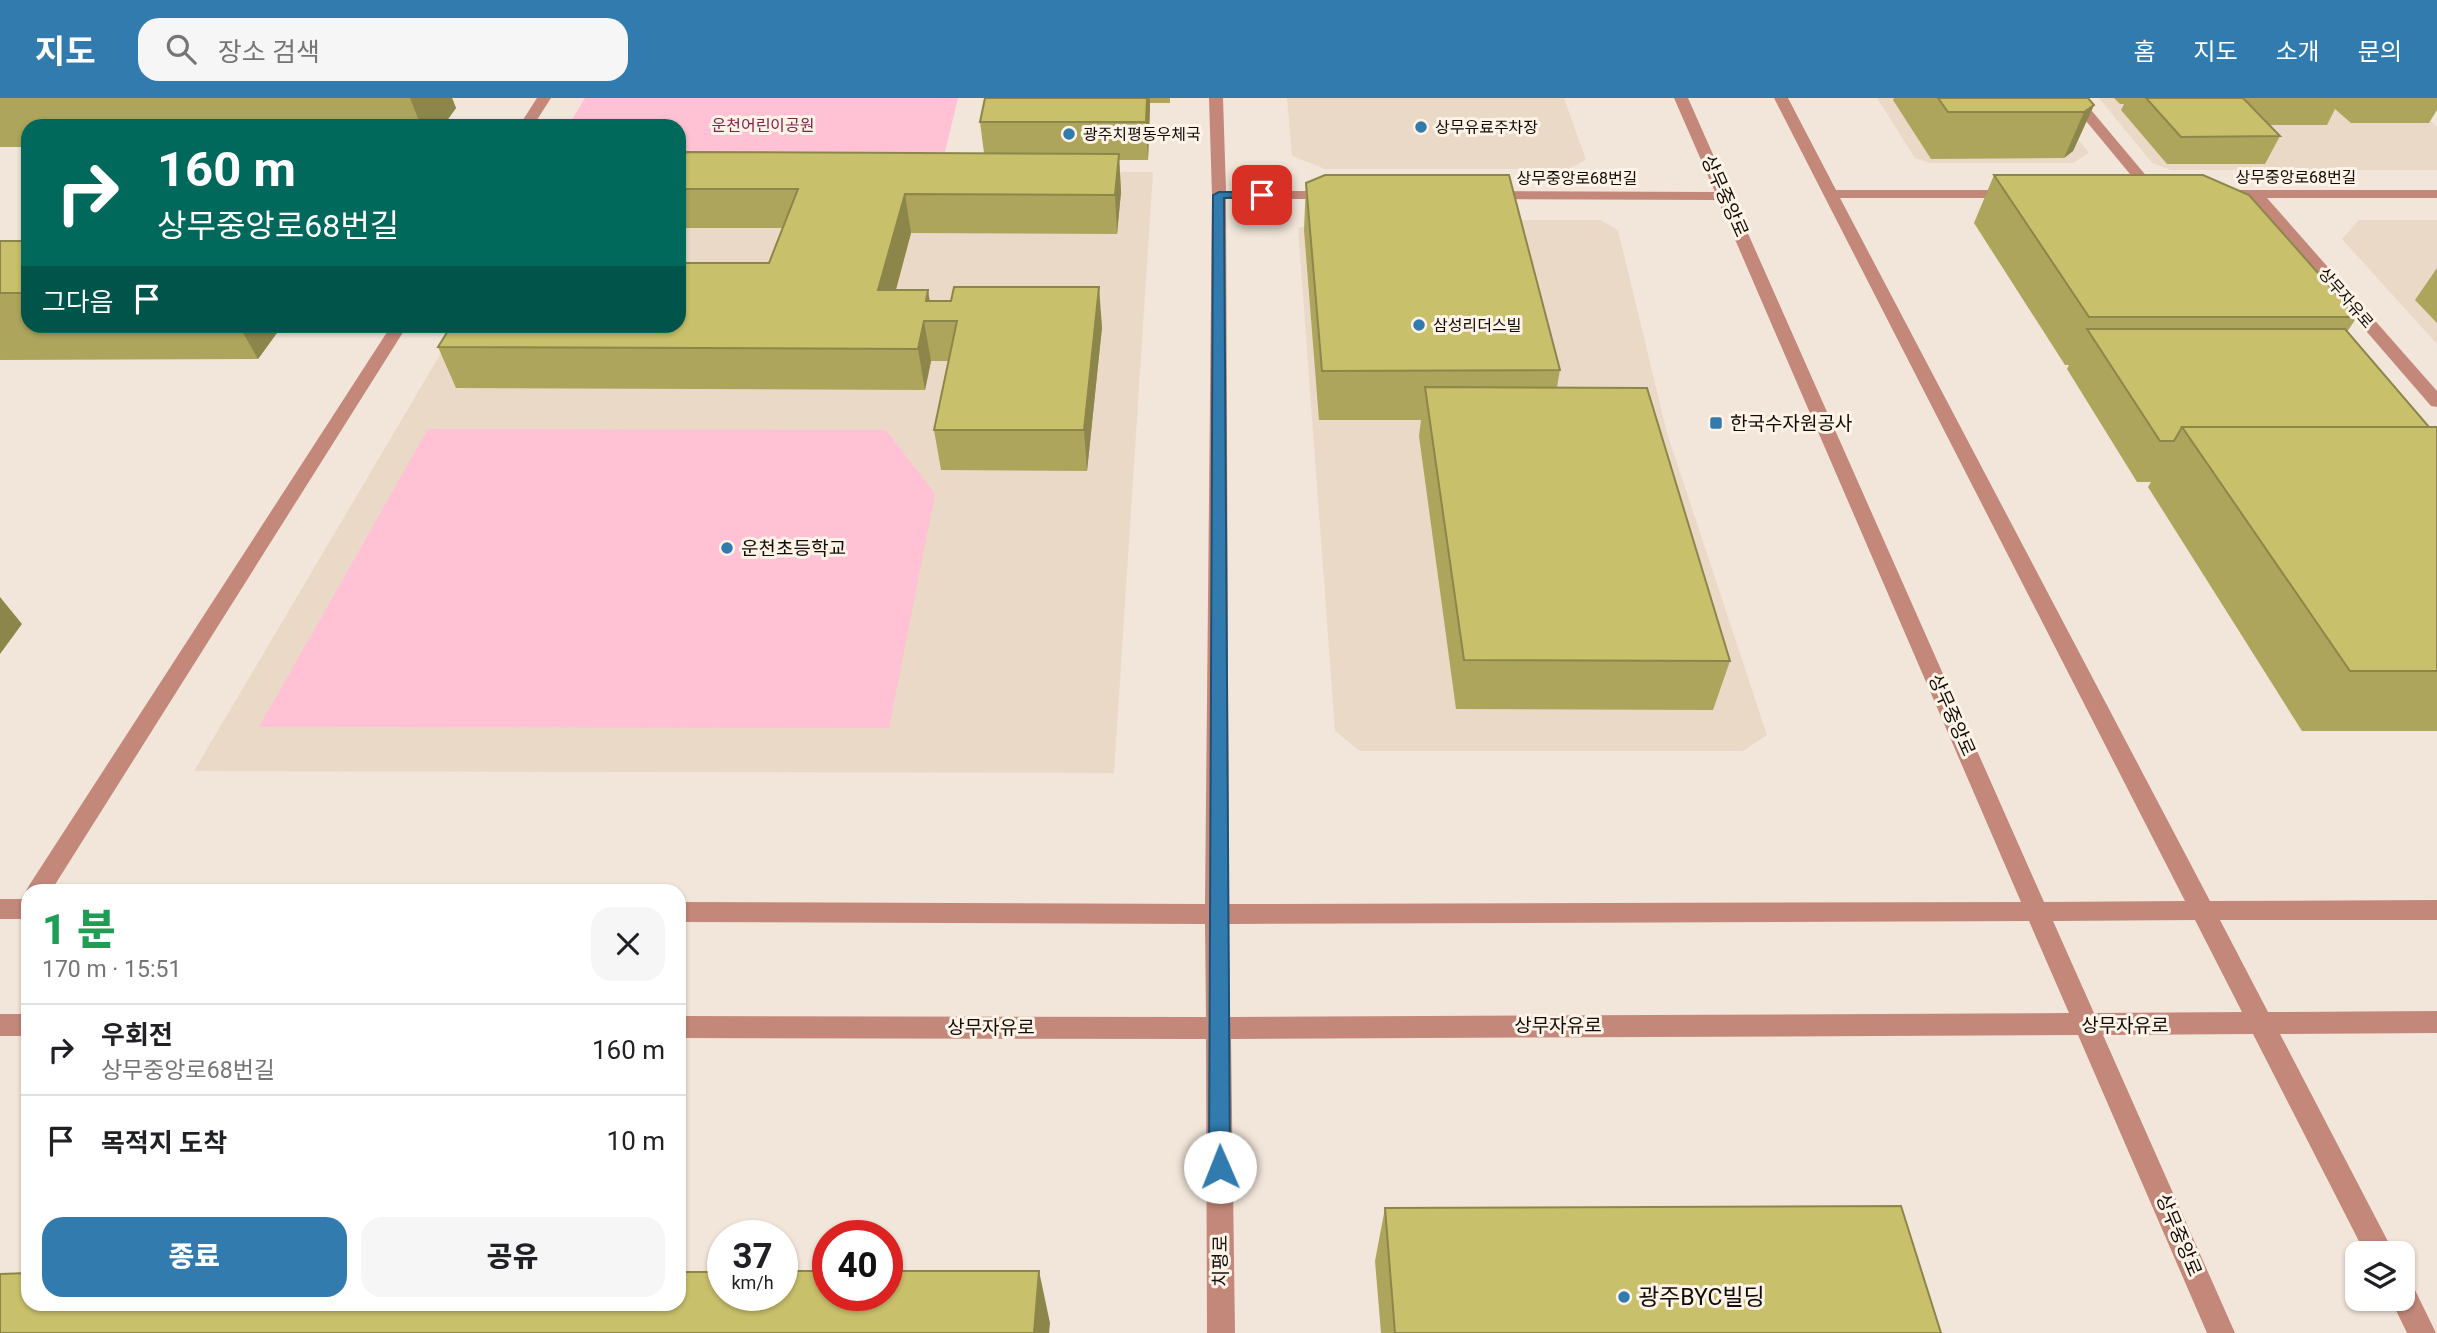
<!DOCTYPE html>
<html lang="ko">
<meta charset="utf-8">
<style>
:root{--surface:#fff;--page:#f6f6f6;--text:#202124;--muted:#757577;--line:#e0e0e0;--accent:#317bae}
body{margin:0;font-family:Roboto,"Noto Sans KR",sans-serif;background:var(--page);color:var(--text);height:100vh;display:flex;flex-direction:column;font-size:26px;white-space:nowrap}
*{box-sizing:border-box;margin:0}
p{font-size:23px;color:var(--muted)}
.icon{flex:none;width:38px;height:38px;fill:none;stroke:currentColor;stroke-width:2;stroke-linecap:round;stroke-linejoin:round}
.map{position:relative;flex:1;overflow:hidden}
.drawer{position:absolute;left:21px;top:786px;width:665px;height:427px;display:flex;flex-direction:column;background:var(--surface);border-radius:21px;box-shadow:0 2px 5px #0004}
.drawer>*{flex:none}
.banner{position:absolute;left:21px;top:21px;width:665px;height:214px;border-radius:21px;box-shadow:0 2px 5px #0004;background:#00695c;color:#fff;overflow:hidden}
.buttons{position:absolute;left:2345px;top:1143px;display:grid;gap:14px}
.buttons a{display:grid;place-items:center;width:70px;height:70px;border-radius:14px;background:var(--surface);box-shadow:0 2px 5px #0004;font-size:35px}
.speed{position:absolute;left:707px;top:1122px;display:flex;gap:14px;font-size:35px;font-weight:700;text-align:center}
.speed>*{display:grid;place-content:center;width:91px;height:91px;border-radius:50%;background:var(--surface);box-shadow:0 2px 5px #0004;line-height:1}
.speed small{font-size:18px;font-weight:400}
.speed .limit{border:10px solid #d22;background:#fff;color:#111}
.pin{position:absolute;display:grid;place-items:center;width:60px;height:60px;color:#fff;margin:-30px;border-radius:14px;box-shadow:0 4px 10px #0006}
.me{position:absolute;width:77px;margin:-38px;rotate:359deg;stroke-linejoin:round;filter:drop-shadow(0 0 5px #0008)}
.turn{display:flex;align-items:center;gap:24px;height:147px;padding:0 21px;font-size:32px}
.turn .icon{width:91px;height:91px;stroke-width:2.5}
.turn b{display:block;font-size:49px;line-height:60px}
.then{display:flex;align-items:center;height:66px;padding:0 21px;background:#0003;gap:14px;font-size:26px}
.round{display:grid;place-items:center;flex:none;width:74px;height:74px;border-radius:21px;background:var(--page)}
.headline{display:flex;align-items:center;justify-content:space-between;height:119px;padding:0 21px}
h1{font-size:42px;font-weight:800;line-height:52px;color:#1e9e55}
.primary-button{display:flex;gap:14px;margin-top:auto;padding:14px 21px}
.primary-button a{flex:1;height:80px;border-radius:21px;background:var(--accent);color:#fff;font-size:28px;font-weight:800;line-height:80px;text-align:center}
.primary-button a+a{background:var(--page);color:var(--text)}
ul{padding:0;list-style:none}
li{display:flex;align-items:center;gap:21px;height:91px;padding:0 21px;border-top:2px solid var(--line)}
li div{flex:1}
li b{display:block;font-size:26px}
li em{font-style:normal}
header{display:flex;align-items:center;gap:42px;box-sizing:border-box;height:98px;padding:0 35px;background:var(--accent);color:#fff}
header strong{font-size:33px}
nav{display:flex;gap:38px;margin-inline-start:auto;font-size:24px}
.search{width:490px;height:63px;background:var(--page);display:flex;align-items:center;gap:18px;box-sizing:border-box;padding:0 24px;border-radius:21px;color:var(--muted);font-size:26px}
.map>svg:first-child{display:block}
.built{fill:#ead9c7}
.green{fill:#ffc1d3}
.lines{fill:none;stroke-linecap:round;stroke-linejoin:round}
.minor{fill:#c3887a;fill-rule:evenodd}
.wall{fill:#ada55c}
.shaded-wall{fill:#8d864b}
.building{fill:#c9c06b;stroke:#8d864b;stroke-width:2}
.route{fill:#317bae;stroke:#205071;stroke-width:2}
.poi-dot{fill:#317bae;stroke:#fff3e7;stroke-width:2.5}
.labels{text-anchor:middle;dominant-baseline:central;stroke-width:6;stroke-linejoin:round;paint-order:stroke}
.far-park-label{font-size:16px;fill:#83204a;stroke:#fff3e7}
.far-poi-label{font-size:16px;fill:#100c08;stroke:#fff3e7;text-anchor:start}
.far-street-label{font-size:16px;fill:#100c08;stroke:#fff3e7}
.street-label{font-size:19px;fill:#100c08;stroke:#fff3e7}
.poi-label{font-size:19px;fill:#100c08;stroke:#fff3e7;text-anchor:start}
.near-poi-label{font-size:23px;fill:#100c08;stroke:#fff3e7;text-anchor:start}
</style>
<header>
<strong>지도</strong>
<div class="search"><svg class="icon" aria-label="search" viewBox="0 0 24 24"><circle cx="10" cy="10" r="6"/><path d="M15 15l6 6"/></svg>장소 검색</div>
<nav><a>홈</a><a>지도</a><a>소개</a><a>문의</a></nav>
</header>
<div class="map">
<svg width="2437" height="1235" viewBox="0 0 2437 1235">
<rect width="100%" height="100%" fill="#f2e6da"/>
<g class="built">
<polygon points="1287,0 1564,0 1586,62 1568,71 1325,71 1292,58"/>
<polygon points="1877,0 2046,0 2089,55 2073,65 1930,65 1915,60"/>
<polygon points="2099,0 2406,0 2437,29 2437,72 2171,72 2152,65"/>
<polygon points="679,73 1153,74 1114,675 194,673 457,228 679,228"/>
<polygon points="1322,122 1600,122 1618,132 1667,335 1767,637 1743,653 1360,653 1335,633 1298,130"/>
<polygon points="2359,122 2437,122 2437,246 2342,141"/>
</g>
<g class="green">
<polygon points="585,0 958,0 945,54 679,54 679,28 568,28"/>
<polygon points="428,331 886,332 935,396 889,630 259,629"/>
</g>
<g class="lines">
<g class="minor">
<polygon points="537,0 551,0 533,28 519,28"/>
<path d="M1209,0H1223L1226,93H1334L1341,97L1334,101H1226L1229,806L2021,804L1718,102L1486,101L1479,97L1486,93L1715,94L1674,0H1688L2044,804L2185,803L1774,0H1788L1836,92H2015L2022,96L2015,100H1840L2210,803L2437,802V822H2220L2268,914L2437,913V935L2280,936L2394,1155H2365L2253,936L2103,937L2235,1235H2207L2078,937L1231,941L1235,1235H1207L1206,941L679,940V918L1206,919L1205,826L679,824V804L1205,806L1212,97ZM2195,822L2242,914L2094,915L2053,823ZM2029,823L2069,915L1230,919L1229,826Z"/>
<polygon points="2067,0 2081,0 2159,93 2159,99 2149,99"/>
<polygon points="2219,92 2437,92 2437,100 2267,100 2437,293 2437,309 2431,308 2251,100 2214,99 2212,96"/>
<polygon points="391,228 407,228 51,793 28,793 28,796 26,793 30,786"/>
<rect x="0" y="801" width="28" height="20"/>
<rect x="0" y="916" width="28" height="22"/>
<polygon points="2403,1184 2413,1188 2436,1235 2407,1235 2390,1200 2403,1200"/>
</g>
</g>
<g class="wall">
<polygon points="0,0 452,0 456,10 443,28 28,28 28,49 0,49"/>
<polygon points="985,0 1170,0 1170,5 1150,5 1148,62 1119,62 1121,94 1117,136 911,135 896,192 930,203 1102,229 1087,373 941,372 934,332 949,263 931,263 925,292 456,290 438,249 769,165 783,130 679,130 679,67 984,55 980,24"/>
<polygon points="1894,0 2088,0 2094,7 2073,53 2064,60 1931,61 1893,2"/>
<polygon points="2114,0 2437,0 2437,12 2429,25 2351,25 2335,11 2327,27 2269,27 2280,38 2265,66 2167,66 2121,12 2124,6 2120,6"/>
<polygon points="1994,77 2357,219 2347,234 2429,329 2437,329 2437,633 2302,633 2148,389 2151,384 2137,384 2067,271 2069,267 2065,267 1974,125"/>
<polygon points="1306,85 1560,272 1557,289 1730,563 1713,612 1456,611 1419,338 1421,322 1319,322 1304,132"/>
<polygon points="0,143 28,143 28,228 282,228 258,261 0,262"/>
<polygon points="2437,170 2437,225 2415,202"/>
<polygon points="1385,1110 1941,1235 1381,1235 1375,1163"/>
</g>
<g class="shaded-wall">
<polygon points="410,0 452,0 456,10 443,28 421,28"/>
<polygon points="1147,0 1150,0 1150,10 1148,62 1146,24"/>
<polygon points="2094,7 2073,53 2064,60 2084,14"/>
<polygon points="1119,56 1121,94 1117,136 1115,97"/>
<polygon points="905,96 911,135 885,232 878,192"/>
<polygon points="1099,189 1102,229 1087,373 1084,332"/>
<polygon points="928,192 933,223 926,203"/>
<polygon points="924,223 931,263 925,292 918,251"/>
<polygon points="239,228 282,228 258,261"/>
<polygon points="0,499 22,526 0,556"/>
<polygon points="1039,1173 1050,1225 1049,1235 1034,1235"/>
</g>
<g class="building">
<polygon points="985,0 1147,0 1146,24 980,24"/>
<polygon points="1938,0 2088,0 2094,7 2084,14 1948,14"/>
<polygon points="2146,0 2243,0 2280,38 2181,39"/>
<polygon points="685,54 1119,56 1115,97 905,96 878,192 928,192 926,203 951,203 954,189 1099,189 1084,332 934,332 957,223 924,223 918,251 438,249 451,228 679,228 679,165 769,165 798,91 679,91 679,67"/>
<polygon points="1325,77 1509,77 1560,272 1322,273 1306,85"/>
<polygon points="1994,77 2203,77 2249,97 2357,219 2089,219"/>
<rect x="0" y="143" width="28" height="52"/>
<polygon points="2087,231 2345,231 2429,329 2182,329 2174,343 2160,343"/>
<polygon points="1425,289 1647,290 1730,563 1464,562"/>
<polygon points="2182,329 2437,329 2437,573 2350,573"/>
<polygon points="1901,1108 1941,1235 1395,1235 1385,1110"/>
<polygon points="782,1173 828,1173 828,1197 887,1197 887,1173 1039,1173 1034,1235 0,1235 0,1176 28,1175 28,1206 679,1206 679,1174 723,1174 723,1197 782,1197"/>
</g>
<polygon class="route" points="1262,94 1266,95 1266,99 1224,100 1230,1069 1227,1076 1220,1078 1212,1076 1209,1069 1213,97 1219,94"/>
<g class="poi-dot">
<circle cx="1421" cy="29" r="7"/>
<circle cx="1069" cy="36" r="7"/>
<circle cx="1419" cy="227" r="7"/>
<rect x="1709" y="318" width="14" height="14" rx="3.5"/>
<circle cx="727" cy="450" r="7"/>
<circle cx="1624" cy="1199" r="7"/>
</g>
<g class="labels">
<g class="far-park-label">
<text x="763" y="27">운천어린이공원</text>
</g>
<g class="far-poi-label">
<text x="1435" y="29">상무유료주차장</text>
<text x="1083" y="36">광주치평동우체국</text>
<text x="1433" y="227">삼성리더스빌</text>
</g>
<g class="far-street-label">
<text x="2296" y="79">상무중앙로68번길</text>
<text x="1577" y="80">상무중앙로68번길</text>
<text transform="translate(2346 200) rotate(49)">상무자유로</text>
</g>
<g class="street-label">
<text transform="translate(1725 98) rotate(66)">상무중앙로</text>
<text transform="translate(1952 617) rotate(66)">상무중앙로</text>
<text x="1558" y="927">상무자유로</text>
<text x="2125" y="927">상무자유로</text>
<text x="991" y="929">상무자유로</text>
<text transform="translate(2179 1137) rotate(67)">상무중앙로</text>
<text transform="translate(1220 1163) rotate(-90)">치평로</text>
</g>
<g class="poi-label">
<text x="1730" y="325">한국수자원공사</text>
<text x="741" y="450">운천초등학교</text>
</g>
<g class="near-poi-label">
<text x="1638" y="1199">광주BYC빌딩</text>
</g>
</g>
</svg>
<div class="buttons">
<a><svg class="icon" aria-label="layers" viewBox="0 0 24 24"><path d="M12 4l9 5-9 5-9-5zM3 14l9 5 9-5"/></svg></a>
</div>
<div class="speed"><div>37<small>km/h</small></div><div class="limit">40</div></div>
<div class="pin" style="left:1262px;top:97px;background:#d93025"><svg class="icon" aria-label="arrive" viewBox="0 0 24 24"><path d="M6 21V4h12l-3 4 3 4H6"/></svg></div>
<svg class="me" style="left:1220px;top:1069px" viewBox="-20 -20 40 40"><circle r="19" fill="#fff"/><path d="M0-13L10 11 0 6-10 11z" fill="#317bae"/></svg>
<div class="banner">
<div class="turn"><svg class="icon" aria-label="right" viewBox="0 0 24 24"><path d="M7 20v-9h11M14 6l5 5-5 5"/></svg><div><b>160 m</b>상무중앙로68번길</div></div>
<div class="then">그다음<svg class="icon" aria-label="arrive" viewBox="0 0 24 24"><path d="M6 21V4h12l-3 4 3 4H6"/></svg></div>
</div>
<section class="drawer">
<div class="headline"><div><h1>1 분</h1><p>170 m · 15:51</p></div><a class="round"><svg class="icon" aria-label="close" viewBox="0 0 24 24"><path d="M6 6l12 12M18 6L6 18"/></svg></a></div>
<ul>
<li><svg class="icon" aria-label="right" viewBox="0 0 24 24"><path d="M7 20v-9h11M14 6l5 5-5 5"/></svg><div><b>우회전</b><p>상무중앙로68번길</p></div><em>160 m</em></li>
<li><svg class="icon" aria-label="arrive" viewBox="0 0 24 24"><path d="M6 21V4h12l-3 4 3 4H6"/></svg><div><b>목적지 도착</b></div><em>10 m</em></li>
</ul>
<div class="primary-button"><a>종료</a><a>공유</a></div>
</section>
</div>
